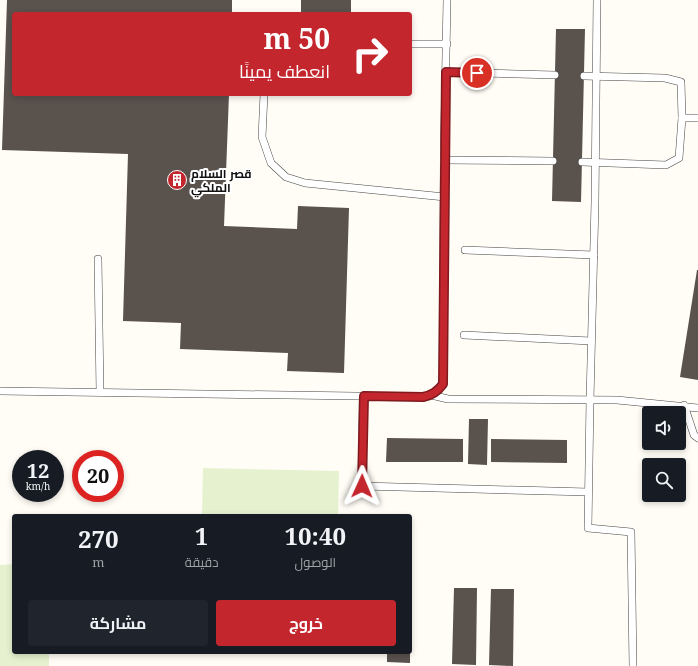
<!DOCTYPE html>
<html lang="ar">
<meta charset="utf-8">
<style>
:root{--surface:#171b24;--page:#20242c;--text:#f1f3f6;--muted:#9ea1a6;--accent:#c4262e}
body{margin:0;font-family:"Noto Serif",Cairo,serif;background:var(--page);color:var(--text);direction:rtl;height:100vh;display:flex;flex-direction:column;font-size:15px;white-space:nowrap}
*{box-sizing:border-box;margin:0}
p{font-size:13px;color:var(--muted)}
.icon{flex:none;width:22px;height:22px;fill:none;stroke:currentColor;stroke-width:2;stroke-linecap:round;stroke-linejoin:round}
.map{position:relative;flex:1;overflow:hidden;direction:ltr}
.side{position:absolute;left:12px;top:514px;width:400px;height:140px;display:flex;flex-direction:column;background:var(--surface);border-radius:4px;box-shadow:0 2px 6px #0003;direction:rtl}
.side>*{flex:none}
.hud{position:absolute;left:12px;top:12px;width:400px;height:84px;border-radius:4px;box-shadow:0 2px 6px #0003;direction:rtl;background:#c4262e;color:#fff;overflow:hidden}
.controls{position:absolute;left:642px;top:406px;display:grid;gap:8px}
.controls a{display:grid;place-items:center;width:44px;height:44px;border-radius:4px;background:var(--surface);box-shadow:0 2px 6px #0003;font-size:20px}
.speed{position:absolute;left:12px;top:450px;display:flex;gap:8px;font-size:20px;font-weight:700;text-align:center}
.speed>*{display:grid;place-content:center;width:52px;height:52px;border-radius:50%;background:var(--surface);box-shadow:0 2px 6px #0003;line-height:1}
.speed small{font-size:10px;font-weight:400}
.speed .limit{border:6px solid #d22;background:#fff;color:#111}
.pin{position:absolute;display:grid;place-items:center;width:34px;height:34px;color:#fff;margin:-17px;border:2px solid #fff;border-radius:50%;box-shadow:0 1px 4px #0007}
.me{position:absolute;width:44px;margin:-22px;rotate:1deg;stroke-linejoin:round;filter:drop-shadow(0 0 3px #0008)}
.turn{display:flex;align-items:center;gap:14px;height:84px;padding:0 16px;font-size:18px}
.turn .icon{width:52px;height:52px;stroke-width:2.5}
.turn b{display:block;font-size:28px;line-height:34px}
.eta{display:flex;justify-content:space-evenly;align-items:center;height:68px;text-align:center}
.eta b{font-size:24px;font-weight:700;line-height:28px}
.primary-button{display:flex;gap:8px;margin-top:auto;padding:8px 16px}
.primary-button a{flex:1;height:46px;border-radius:4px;background:var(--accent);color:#fff;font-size:16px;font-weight:700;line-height:46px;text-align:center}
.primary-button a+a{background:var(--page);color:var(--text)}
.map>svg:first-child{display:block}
.pitch{fill:#e6f2cf}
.building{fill:#5a524d}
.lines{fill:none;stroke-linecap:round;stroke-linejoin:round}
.service-casing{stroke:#444;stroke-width:8}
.service{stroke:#fff;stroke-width:7}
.route-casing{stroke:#7f191e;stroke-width:10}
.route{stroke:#c4262e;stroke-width:7}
.labels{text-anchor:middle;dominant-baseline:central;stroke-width:4;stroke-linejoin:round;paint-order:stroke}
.poi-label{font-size:12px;font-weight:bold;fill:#111;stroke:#fff;text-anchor:start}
</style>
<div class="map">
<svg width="698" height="666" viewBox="0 0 698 666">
<rect width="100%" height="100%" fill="#fffdf5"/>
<g class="pitch">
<polygon points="203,468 339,471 338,516 202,516"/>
<polygon points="14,564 14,652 49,652 49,666 0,666 0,565"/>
</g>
<g class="building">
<polygon points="7,0 232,0 232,14 14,14 14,94 229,94 224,226 297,229 298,206 349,208 344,373 287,371 288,353 180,349 181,323 123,321 128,154 2,150"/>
<rect x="301" y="0" width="50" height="14"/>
<polygon points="556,29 585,29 581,202 552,201"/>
<polygon points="697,270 698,270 698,380 680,377"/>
<polygon points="469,419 488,419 487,465 468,464"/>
<polygon points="387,438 463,439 463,462 386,462"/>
<polygon points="491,439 567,440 567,463 491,462"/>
<polygon points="454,588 477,588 476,665 452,664"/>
<polygon points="491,589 514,589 513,666 489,665"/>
<polygon points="387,652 410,652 410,663 387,662"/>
</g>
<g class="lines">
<defs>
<g id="service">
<polyline points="597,0 595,202 590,400 588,528 631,532 633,666"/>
<polyline points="410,44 447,44"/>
<polyline points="446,72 555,75"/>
<polyline points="264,94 262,137 271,163 286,177 305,183 445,197"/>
<polyline points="682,118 698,118"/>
<polyline points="444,160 553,161"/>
<polyline points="582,162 666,165 679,158 682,118 681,82 665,78 584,76"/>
<polyline points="465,250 594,255"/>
<polyline points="98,259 100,392"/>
<polyline points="464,335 591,341"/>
<path d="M0,391L423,397C432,395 437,392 443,384L444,160L447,0"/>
<polyline points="431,395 448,399 617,400 698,408"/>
<polyline points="363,396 362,486 588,492"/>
<polyline points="684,405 694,435 698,438"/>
</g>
</defs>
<use href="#service" class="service-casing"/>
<use href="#service" class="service"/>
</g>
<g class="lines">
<defs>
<path id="route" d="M362,486L364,396L423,397C432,395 437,392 443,384L446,72L477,73"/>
</defs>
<use href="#route" class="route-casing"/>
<use href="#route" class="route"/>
</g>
<defs>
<symbol id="building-disc" viewBox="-11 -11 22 22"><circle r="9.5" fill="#c4262e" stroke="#fff"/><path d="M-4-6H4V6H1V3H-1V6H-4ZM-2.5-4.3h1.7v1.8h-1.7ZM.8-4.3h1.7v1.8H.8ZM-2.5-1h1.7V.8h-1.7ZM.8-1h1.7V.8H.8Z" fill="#fff"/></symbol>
</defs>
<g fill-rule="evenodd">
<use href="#building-disc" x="166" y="169" width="22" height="22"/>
</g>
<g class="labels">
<g class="poi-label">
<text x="191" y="173">قصر السلام<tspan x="191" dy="14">الملكي</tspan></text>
</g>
</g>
</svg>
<div class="controls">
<a><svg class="icon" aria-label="sound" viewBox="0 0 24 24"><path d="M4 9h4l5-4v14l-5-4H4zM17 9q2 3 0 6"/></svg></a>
<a><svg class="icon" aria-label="search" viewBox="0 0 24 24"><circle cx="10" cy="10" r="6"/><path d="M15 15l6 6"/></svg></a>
</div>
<div class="speed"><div>12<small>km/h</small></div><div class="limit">20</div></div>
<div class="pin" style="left:477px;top:73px;background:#d93025"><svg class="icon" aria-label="arrive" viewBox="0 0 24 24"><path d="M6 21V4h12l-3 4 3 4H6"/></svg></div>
<svg class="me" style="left:362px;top:486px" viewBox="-20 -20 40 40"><path d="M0-17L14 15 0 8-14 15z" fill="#c4262e" stroke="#fff" stroke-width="4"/></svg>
<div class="hud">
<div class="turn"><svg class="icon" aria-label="right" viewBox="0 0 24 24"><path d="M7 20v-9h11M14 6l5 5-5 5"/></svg><div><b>50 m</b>انعطف يمينًا</div></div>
</div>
<section class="side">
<div class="eta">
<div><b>10:40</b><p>الوصول</p></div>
<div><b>1</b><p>دقيقة</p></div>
<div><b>270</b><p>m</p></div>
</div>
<div class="primary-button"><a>خروج</a><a>مشاركة</a></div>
</section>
</div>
